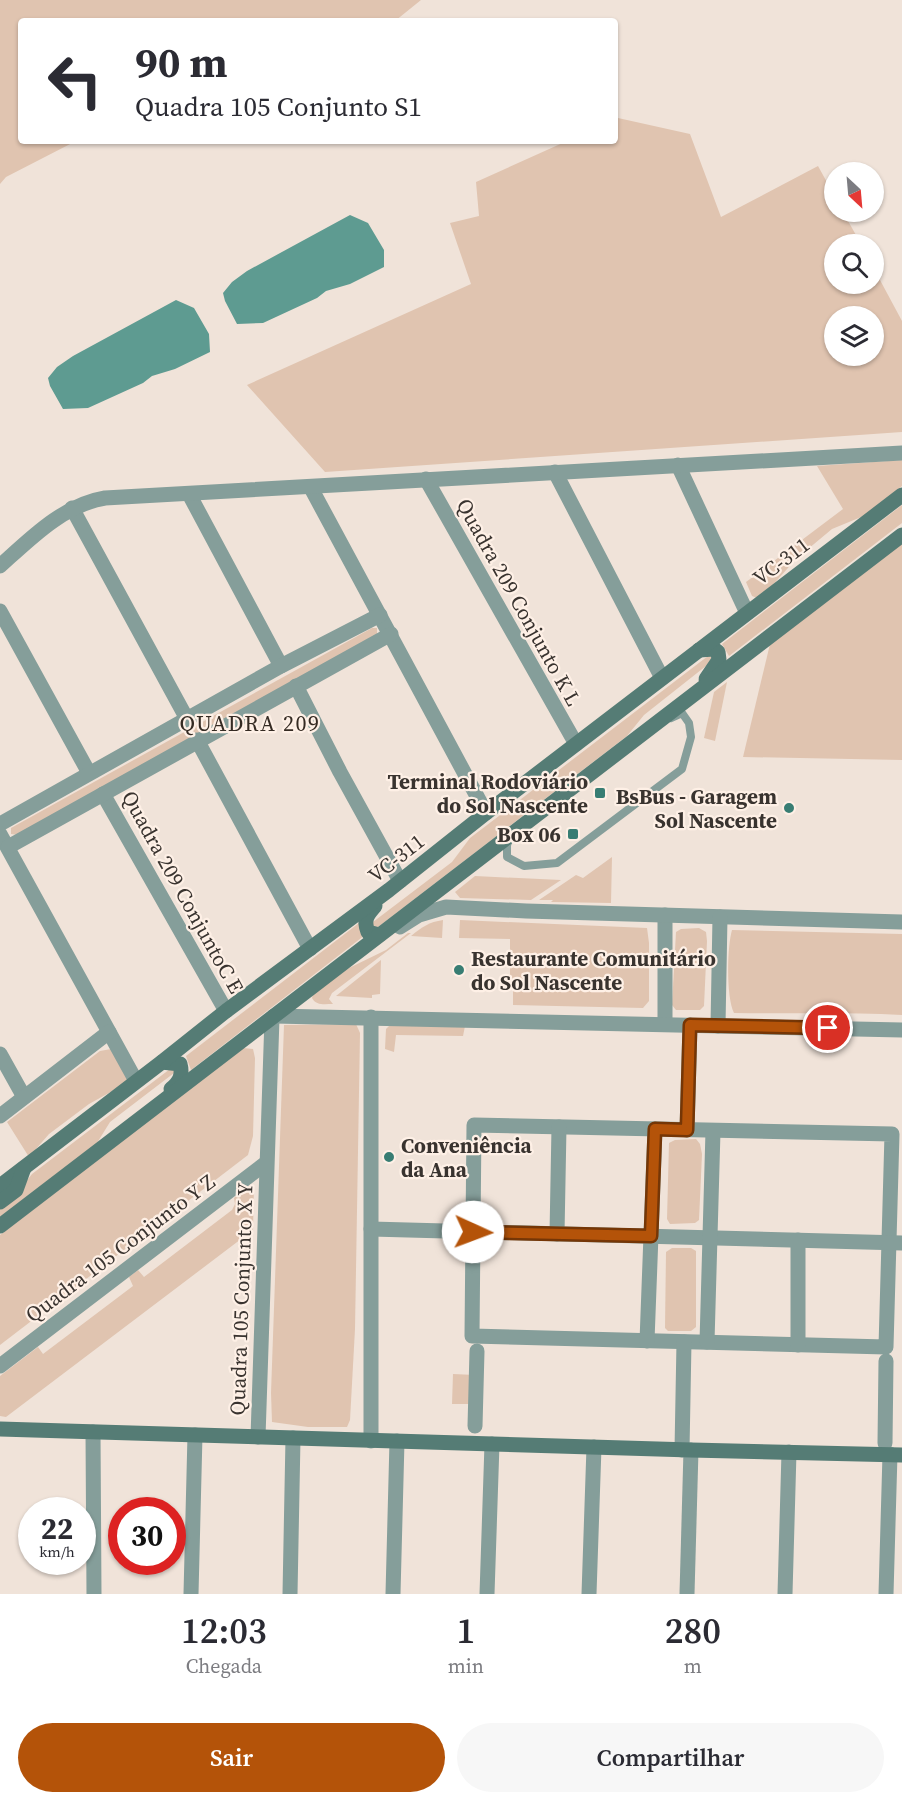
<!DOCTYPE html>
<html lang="pt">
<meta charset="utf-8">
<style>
:root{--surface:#fff;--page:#f7f7f7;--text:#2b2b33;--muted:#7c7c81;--accent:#b45309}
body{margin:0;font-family:"Source Serif 4",serif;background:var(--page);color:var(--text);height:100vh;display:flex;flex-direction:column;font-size:22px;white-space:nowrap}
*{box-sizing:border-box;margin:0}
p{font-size:20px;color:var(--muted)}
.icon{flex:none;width:33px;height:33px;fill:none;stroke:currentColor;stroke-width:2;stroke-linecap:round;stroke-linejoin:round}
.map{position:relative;height:1594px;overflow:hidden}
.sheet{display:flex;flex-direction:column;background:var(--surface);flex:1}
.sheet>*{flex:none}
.guide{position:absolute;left:18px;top:18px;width:600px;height:126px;border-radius:6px;box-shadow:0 2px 4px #0004;background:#fff;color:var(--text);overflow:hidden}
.needle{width:39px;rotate:154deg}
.tools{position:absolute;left:824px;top:162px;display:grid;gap:12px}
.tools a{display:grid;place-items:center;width:60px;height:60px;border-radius:50%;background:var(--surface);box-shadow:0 2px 4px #0004;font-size:30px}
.speed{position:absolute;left:18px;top:1497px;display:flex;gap:12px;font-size:30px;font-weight:700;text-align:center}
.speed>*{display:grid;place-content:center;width:78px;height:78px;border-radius:50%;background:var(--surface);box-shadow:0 2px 4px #0004;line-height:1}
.speed small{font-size:15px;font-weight:400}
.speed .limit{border:9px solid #d22;background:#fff;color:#111}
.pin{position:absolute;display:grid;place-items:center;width:51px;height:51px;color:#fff;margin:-26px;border:3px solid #fff;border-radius:50%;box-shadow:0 2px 6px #0007}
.me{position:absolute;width:66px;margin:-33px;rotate:92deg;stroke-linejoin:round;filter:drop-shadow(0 0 4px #0008)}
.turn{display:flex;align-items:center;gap:21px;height:126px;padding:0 18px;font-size:27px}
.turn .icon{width:78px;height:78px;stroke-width:2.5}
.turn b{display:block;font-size:42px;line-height:51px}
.eta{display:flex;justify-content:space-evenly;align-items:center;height:102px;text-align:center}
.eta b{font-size:36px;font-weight:600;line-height:42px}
.action{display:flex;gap:12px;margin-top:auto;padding:12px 18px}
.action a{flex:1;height:69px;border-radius:36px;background:var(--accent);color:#fff;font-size:24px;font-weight:600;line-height:69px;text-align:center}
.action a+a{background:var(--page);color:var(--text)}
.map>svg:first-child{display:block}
.green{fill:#e0c4b0;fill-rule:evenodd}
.water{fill:#5e9b91}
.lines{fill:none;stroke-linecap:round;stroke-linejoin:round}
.lane{stroke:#859e9a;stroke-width:8}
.street{stroke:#859e9a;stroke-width:15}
.secondary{stroke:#557c75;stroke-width:15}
.route-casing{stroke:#753606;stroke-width:15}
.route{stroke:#b45309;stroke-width:10}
.poi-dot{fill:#387d73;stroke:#fef0e6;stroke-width:2}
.labels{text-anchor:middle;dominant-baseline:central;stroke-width:4.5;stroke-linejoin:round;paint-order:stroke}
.street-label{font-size:21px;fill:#39332f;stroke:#fef0e6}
.poi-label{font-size:21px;font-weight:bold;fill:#39332f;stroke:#fef0e6;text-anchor:end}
.neighbourhood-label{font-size:22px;letter-spacing:1.5px;fill:#352b23;stroke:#fef0e6}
</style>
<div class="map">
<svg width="902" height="1594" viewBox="0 0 902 1594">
<rect width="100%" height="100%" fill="#f0e3d9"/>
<g class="green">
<polygon points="0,0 421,0 395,21 21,21 21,141 76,141 6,177 0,184"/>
<path d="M618,118L690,134L721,217L818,166L834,195V212H843L861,244H834V284H873V267L902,321V432L325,472L247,385L471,284L450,223L479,216L476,182L567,141H615V119ZM834,316H873V356H834Z"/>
<polygon points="902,460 902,486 866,515 832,529 796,559 770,588 757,598 752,596 746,582 843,509 817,466"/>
<polygon points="902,505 902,523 729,656 722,644"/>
<polygon points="902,542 902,760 743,757 770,644"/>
<polygon points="372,628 377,628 377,636 18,835 11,834 11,828"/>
<polygon points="708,656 712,656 711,662 644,715 627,736 378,927 373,926 373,922 452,862 470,838"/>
<polygon points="727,682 715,741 704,738 714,692"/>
<polygon points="612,857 611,903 551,902 553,900 539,900 576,875 583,878"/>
<polygon points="475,876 561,880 531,900 460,898 455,892"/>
<path d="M443,920L442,938L411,936C422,927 429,922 443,920Z"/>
<polygon points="460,920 647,928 649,943 649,1001 643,1008 513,1005 513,990 510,989 510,939 459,938"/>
<polygon points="359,923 365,935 191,1070 186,1056"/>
<polygon points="699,928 706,932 707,941 704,1006 700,1010 676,1010 672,1005 676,932 681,929"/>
<path d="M732,930L902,934V1015C846,1012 790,1014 734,1013C726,997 727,947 732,930Z"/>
<path d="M408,933H411L332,993L329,999L333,1004C325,1004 316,1006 312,998L313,994L347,969L386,950Z"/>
<polygon points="381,960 380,994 372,995 372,998 336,996"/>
<polygon points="356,1024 360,1033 355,1329 350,1420 347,1427 308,1427 272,1422 271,1393 284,1025"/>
<polygon points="389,1026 465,1026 463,1036 396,1035 394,1052 385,1049 386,1029"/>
<polygon points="243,1048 253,1049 255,1058 253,1136 248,1155 0,1345 0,1235"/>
<polygon points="111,1049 128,1078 125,1084 89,1104 49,1134 29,1157 7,1122 100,1051"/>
<polygon points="170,1069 174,1069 174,1073 110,1122 97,1143 0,1217 0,1209 13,1198 32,1174"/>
<polygon points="696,1139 700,1144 702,1154 699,1220 695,1223 670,1224 667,1219 669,1143 675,1140"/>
<polygon points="250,1185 254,1185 253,1230 6,1417 0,1416 0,1376 38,1347 43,1354 133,1286 129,1277 138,1270 144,1277 232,1210 235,1204 234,1198"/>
<polygon points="672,1248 691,1248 696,1251 696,1327 691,1331 668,1331 665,1328 666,1252"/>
<polygon points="453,1374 475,1375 475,1404 452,1404"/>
</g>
<g class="water">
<polygon points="350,215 368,223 384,250 384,267 350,284 326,291 317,298 263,323 237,324 225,301 223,293 232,282 247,271"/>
<polygon points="176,300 194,308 209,334 210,352 175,369 152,376 143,383 88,408 63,409 50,386 48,378 57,367 73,356"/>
</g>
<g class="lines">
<polyline class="lane" points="510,837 507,845 507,857 524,866 557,863 682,769 691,737 689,723 682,713 671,718"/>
<g class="street">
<polyline points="678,465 747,613"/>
<polyline points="555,472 662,678"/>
<polyline points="426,479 576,744"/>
<polyline points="311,488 486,813"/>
<polyline points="189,494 281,666"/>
<polyline points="72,508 187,719"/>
<path d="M0,566C30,539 63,505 105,498L902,453"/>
<polyline points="0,611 89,773"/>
<polyline points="296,686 340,772 400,881"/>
<polyline points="197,740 310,949"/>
<polyline points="103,794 226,1011"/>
<polyline points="0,824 281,666 380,615"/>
<polyline points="0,834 136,1081"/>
<polyline points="8,847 391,634"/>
<polyline points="665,915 665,1024"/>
<polyline points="400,927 419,915 446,907 526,911 902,922"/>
<polyline points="274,1016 902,1030"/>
<polyline points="718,1026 720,917"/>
<polyline points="0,1054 24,1097"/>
<polyline points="0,1116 109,1032"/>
<polygon points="474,1125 892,1134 886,1347 472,1336"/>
<polyline points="687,1130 690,1025"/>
<polyline points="371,1229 902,1243"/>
<polyline points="557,1234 559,1127"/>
<polyline points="798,1240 798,1345"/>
<polyline points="647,1341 655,1129"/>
<polyline points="707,1342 713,1131"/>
<polyline points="0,1366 266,1163"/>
<polyline points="475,1426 477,1351"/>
<polyline points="93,1432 94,1594"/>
<polyline points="258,1437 272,1018"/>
<polyline points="371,1441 371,1017"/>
<polyline points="885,1443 886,1361"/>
<polyline points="682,1450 684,1342"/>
<polyline points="191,1594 195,1435"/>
<polyline points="290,1594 293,1438"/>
<polyline points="393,1594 397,1441"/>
<polyline points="487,1594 492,1444"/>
<polyline points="589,1594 594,1447"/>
<polyline points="687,1594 691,1450"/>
<polyline points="785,1594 789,1452"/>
<polyline points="886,1594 890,1454"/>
</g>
<g class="secondary">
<polyline points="699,650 714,649 718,652 719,660 706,679"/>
<path d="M375,906C367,915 363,920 368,932L379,935"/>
<path d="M162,1062L180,1064C183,1075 180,1082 171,1089"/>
<polyline points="0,1186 162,1062 226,1011 389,890 486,813 902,495"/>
<polyline points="0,1202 16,1190 24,1168"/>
<polyline points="0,1226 902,535"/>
<polyline points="0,1429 691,1450 902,1455"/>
</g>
</g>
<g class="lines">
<defs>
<polyline id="route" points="473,1232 651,1236 655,1129 687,1130 690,1025 828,1028"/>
</defs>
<use href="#route" class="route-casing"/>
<use href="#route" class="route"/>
</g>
<g class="poi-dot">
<rect x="594" y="787" width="12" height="12" rx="3"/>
<circle cx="789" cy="808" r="6"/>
<rect x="567" y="828" width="12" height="12" rx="3"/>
<circle cx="459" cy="970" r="6"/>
<circle cx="389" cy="1157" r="6"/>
</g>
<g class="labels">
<g class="street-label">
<text transform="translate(781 561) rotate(-37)">VC-311</text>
<text transform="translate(519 602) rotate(61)">Quadra 209 Conjunto K L</text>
<text transform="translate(396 858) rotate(-38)">VC-311</text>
<text transform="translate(183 892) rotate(61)">Quadra 209 ConjuntoC E</text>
<text transform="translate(120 1248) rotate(-37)">Quadra 105 Conjunto Y Z</text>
<text transform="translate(241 1299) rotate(-88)">Quadra 105 Conjunto X Y</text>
</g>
<g class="poi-label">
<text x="588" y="781">Terminal Rodoviário<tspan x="588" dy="24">do Sol Nascente</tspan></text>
<text x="777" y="796">BsBus - Garagem<tspan x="777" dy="24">Sol Nascente</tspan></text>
<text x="561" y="834">Box 06</text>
<text x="471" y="958" text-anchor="start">Restaurante Comunitário<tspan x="471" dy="24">do Sol Nascente</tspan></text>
<text x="401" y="1145" text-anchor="start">Conveniência<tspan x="401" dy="24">da Ana</tspan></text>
</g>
<g class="neighbourhood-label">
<text x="250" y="723">QUADRA 209</text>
</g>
</g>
</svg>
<div class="tools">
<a><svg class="needle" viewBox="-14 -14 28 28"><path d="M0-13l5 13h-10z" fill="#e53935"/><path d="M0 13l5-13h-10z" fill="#7c7c81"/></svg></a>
<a><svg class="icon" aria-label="search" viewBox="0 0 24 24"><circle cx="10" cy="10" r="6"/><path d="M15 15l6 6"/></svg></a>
<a><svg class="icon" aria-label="layers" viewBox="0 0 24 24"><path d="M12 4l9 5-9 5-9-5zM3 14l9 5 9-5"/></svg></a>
</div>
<div class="speed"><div>22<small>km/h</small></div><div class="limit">30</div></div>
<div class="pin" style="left:828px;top:1028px;background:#d93025"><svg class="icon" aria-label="arrive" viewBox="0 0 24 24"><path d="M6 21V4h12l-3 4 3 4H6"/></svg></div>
<svg class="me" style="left:473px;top:1232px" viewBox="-20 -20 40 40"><circle r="19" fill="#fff"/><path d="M0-13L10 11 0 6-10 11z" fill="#b45309"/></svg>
<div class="guide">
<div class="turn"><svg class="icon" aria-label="left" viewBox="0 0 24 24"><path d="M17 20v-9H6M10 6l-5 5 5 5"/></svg><div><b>90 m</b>Quadra 105 Conjunto S1</div></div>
</div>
</div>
<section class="sheet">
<div class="eta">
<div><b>12:03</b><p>Chegada</p></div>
<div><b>1</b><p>min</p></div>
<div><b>280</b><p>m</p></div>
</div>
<div class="action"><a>Sair</a><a>Compartilhar</a></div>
</section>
